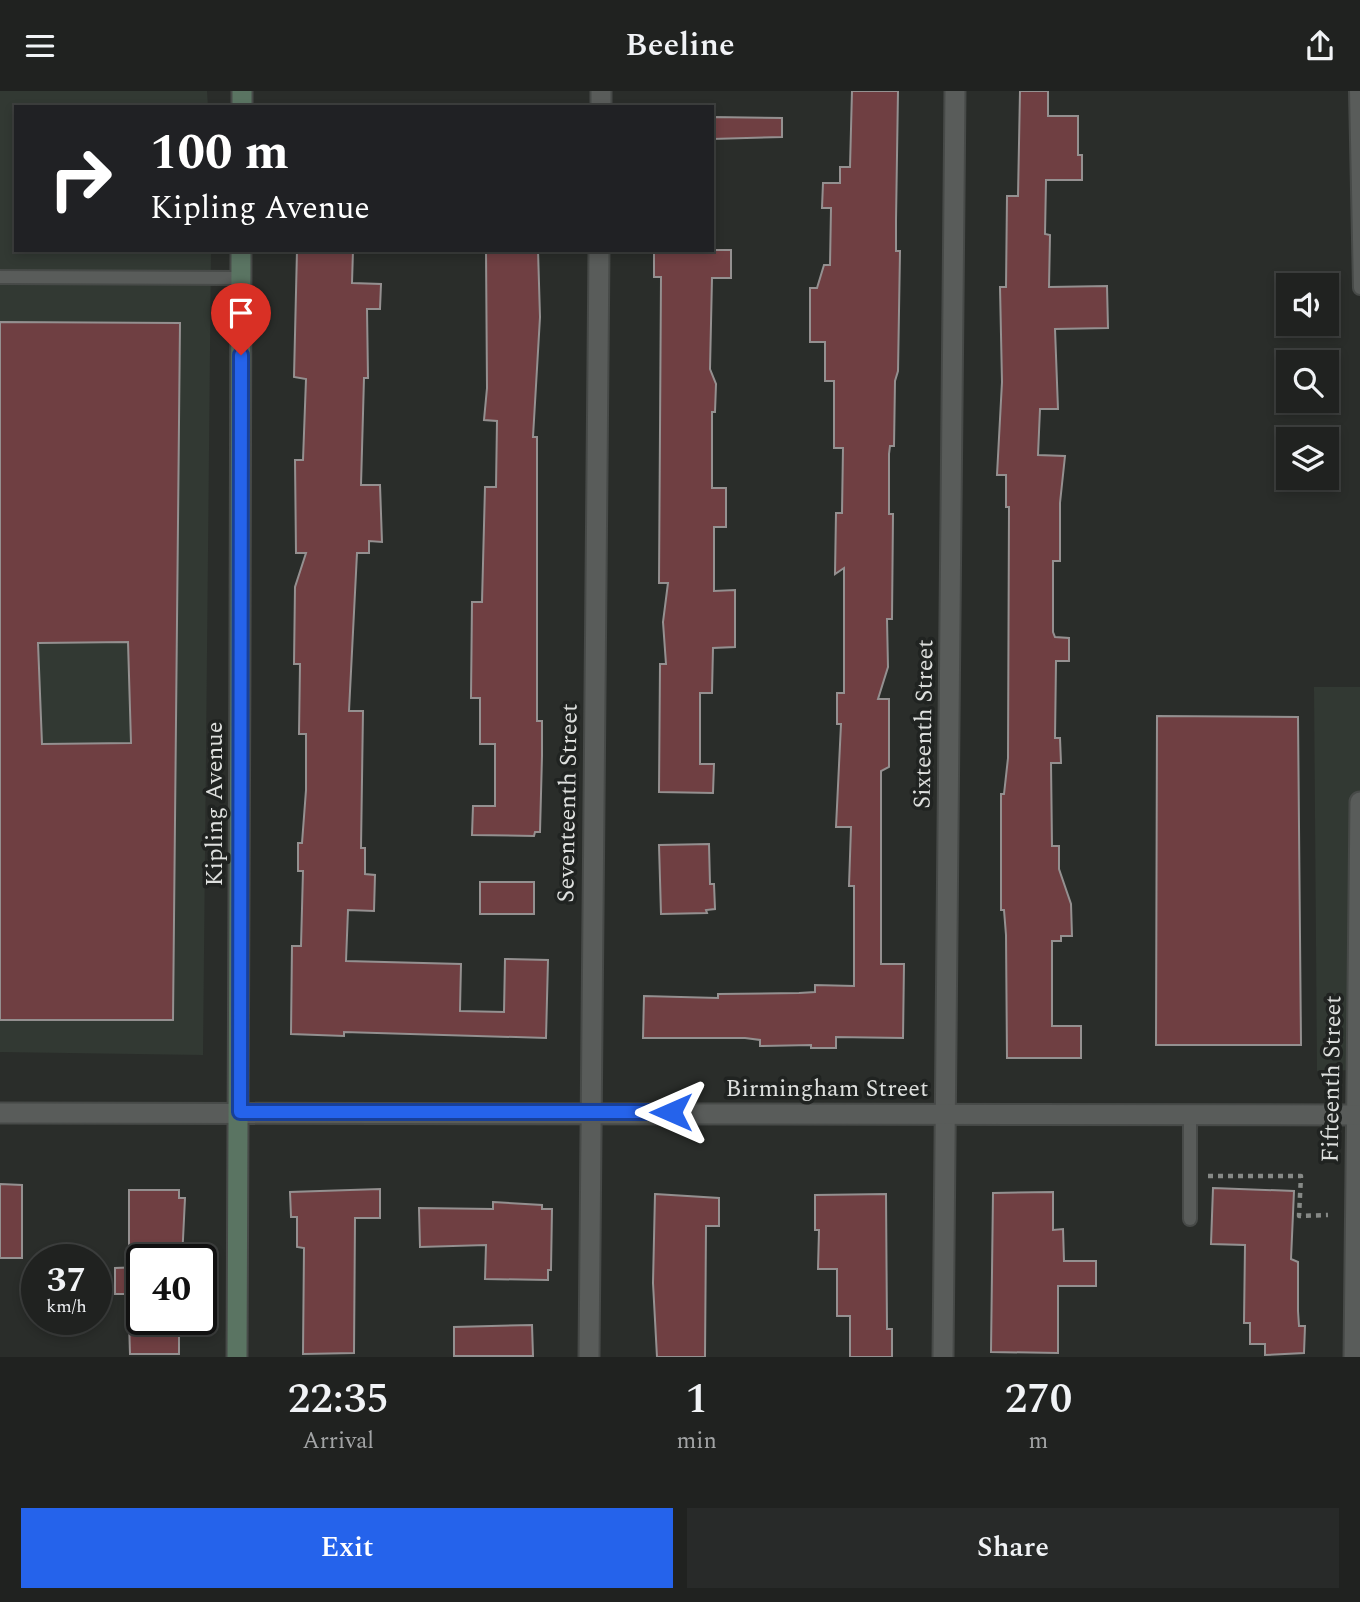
<!DOCTYPE html>
<style>
:root{--surface:#202220;--page:#282a29;--text:#f1f3f6;--muted:#a2a4a5;--line:#3d3f3e;--accent:#2563eb}
body{margin:0;font-family:Spectral,serif;background:var(--page);color:var(--text);height:100vh;display:flex;flex-direction:column;font-size:26px;white-space:nowrap}
*{box-sizing:border-box;margin:0}
p{font-size:23px;color:var(--muted)}
.icon{flex:none;width:38px;height:38px;fill:none;stroke:currentColor;stroke-width:2;stroke-linecap:round;stroke-linejoin:round}
.map{position:relative;height:1266px;overflow:hidden}
.drawer{display:flex;flex-direction:column;background:var(--surface);flex:1}
.drawer>*{flex:none}
.hud{position:absolute;left:14px;top:14px;width:700px;height:147px;border-radius:0px;box-shadow:0 4px 10px #0003,0 0 0 2px var(--line);background:#202124;color:#fff;overflow:hidden}
.tools{position:absolute;left:1276px;top:182px;display:grid;gap:14px}
.tools a{display:grid;place-items:center;width:63px;height:63px;border-radius:0px;background:var(--surface);box-shadow:0 4px 10px #0003,0 0 0 2px var(--line);font-size:35px}
.speed{position:absolute;left:21px;top:1153px;display:flex;gap:14px;font-size:35px;font-weight:700;text-align:center}
.speed>*{display:grid;place-content:center;width:91px;height:91px;border-radius:50%;background:var(--surface);box-shadow:0 4px 10px #0003,0 0 0 2px var(--line);line-height:1}
.speed small{font-size:18px;font-weight:400}
.speed .limit{border:4px solid #111;border-radius:10px;background:#fff;color:#111}
.pin{position:absolute;display:grid;place-items:center;width:60px;height:60px;color:#fff;margin:-72px -30px;border-radius:50% 50% 50% 0;rotate:-45deg;box-shadow:0 0 7px #0007}
.pin .icon{rotate:45deg}
.me{position:absolute;width:77px;margin:-38px;rotate:270deg;stroke-linejoin:round;filter:drop-shadow(0 0 5px #0008)}
.turn{display:flex;align-items:center;gap:24px;height:147px;padding:0 21px;font-size:32px}
.turn .icon{width:91px;height:91px;stroke-width:2.5}
.turn b{display:block;font-size:49px;line-height:60px}
.eta{display:flex;justify-content:space-evenly;align-items:center;height:119px;text-align:center}
.eta b{font-size:42px;font-weight:600;line-height:49px}
.action{display:flex;gap:14px;margin-top:auto;padding:14px 21px}
.action a{flex:1;height:80px;border-radius:0px;background:var(--accent);color:#fff;font-size:28px;font-weight:600;line-height:80px;text-align:center}
.action a+a{background:var(--page);color:var(--text)}
header{display:flex;justify-content:space-between;align-items:center;height:91px;padding:0 21px;background:var(--surface);font-size:32px;font-weight:600}
.map>svg:first-child{display:block}
.built{fill:#323933}
.building{fill:#6f3f42;stroke:#949090;stroke-width:2;fill-rule:evenodd}
.lines{fill:none;stroke-linecap:round;stroke-linejoin:round}
.service-casing{stroke:#474a48;stroke-width:16}
.minor-casing{stroke:#474a48;stroke-width:23}
.tertiary-casing{stroke:#474a48;stroke-width:23}
.secondary-casing{stroke:#474a48;stroke-width:23}
.path{stroke:#868986;stroke-width:4.5;stroke-dasharray:5 5;stroke-linecap:butt}
.service{stroke:#595c5a;stroke-width:12}
.minor{stroke:#595c5a;stroke-width:19}
.tertiary{stroke:#595c5a;stroke-width:19}
.secondary{stroke:#5a7462;stroke-width:19}
.route-casing{stroke:#184099;stroke-width:18}
.route{stroke:#2563eb;stroke-width:12}
.labels{text-anchor:middle;dominant-baseline:central;stroke-width:7;stroke-linejoin:round;paint-order:stroke}
.street-label{font-size:24px;fill:#dee0de;stroke:#202321}
</style>
<header><svg class="icon" aria-label="menu" viewBox="0 0 24 24"><path d="M4 6h16M4 12h16M4 18h16"/></svg>Beeline<svg class="icon" aria-label="share" viewBox="0 0 24 24"><path d="M12 15V3M7 8l5-5 5 5M5 13v7h14v-7"/></svg></header>
<div class="map">
<svg width="1360" height="1266" viewBox="0 0 1360 1266">
<rect width="100%" height="100%" fill="#2a2d2a"/>
<g class="built">
<polygon points="0,0 207,0 208,16 16,16 16,159 211,159 203,964 0,961"/>
<polygon points="1314,596 1360,596 1360,979 1317,980"/>
</g>
<g class="building">
<polygon points="852,0 898,0 896,130 896,160 900,160 898,280 895,290 894,355 890,355 889,363 889,423 893,423 892,528 887,528 888,576 878,608 889,608 889,676 881,680 881,873 904,873 903,947 836,946 836,957 811,957 811,954 760,955 760,949 745,947 643,947 644,905 718,907 718,903 799,902 815,901 815,894 854,895 854,795 849,795 851,736 836,736 841,633 837,633 837,602 844,602 844,477 835,483 836,422 842,422 843,357 834,357 834,290 825,290 825,251 810,251 810,197 817,197 824,174 830,174 831,117 822,117 823,92 840,92 840,76 850,76"/>
<polygon points="1020,0 1048,0 1048,25 1078,25 1078,64 1082,64 1082,89 1046,89 1045,143 1050,144 1049,196 1107,195 1108,237 1055,238 1058,318 1040,318 1038,364 1065,365 1060,412 1060,470 1053,470 1053,541 1055,546 1069,547 1069,570 1056,570 1055,647 1060,647 1061,672 1051,672 1052,755 1059,755 1059,778 1071,813 1072,845 1061,845 1061,850 1052,850 1052,935 1081,935 1081,967 1007,967 1006,844 1004,819 1001,819 1001,703 1004,703 1008,667 1009,416 1006,416 1006,384 997,384 1002,291 1000,196 1006,196 1007,105 1018,105"/>
<polygon points="712,26 782,27 782,46 712,48"/>
<polygon points="297,159 353,159 352,192 381,193 380,218 367,218 368,287 364,287 361,394 380,394 382,451 369,450 369,462 357,462 349,620 363,620 361,757 365,757 365,783 375,784 374,820 348,819 346,870 461,873 460,920 504,921 505,868 548,869 546,947 344,941 344,945 291,943 292,855 301,855 303,780 298,780 298,752 302,752 306,699 306,643 299,643 300,573 294,573 295,496 306,462 296,462 295,369 303,369 306,288 294,286"/>
<polygon points="486,159 538,159 540,226 533,346 537,346 537,630 542,630 542,665 540,741 535,741 534,745 472,744 473,715 495,715 495,653 480,653 480,607 471,607 472,511 482,511 485,396 496,396 497,330 484,329 487,297"/>
<polygon points="654,159 731,159 731,187 712,187 710,278 716,293 715,321 712,321 712,397 726,397 726,436 714,436 714,500 735,499 735,556 713,557 712,602 700,602 700,673 714,673 713,702 659,701 660,573 666,573 663,531 668,492 659,492 661,186 654,186"/>
<path d="M0,231L180,232L173,929H0ZM128,551L131,652L42,653L38,552Z"/>
<polygon points="1157,625 1298,626 1301,954 1156,954"/>
<polygon points="709,753 710,793 714,793 715,818 706,819 707,822 661,823 659,754"/>
<rect x="480" y="791" width="54" height="32"/>
<polygon points="0,1093 22,1094 22,1167 0,1167"/>
<polygon points="1213,1097 1294,1100 1291,1168 1298,1171 1298,1220 1299,1235 1305,1235 1304,1262 1265,1264 1265,1253 1250,1253 1250,1232 1244,1232 1245,1154 1211,1153"/>
<polygon points="380,1098 380,1127 355,1127 354,1262 303,1263 304,1157 297,1156 297,1126 291,1126 290,1101"/>
<polygon points="129,1099 179,1099 179,1107 185,1107 182,1169 129,1169"/>
<polygon points="1053,1101 1053,1139 1063,1138 1064,1170 1096,1170 1096,1195 1058,1195 1058,1262 991,1261 993,1102"/>
<polygon points="655,1103 719,1107 719,1135 706,1135 705,1266 657,1266 653,1192"/>
<polygon points="886,1103 887,1238 892,1238 892,1266 850,1266 850,1225 837,1225 837,1178 818,1178 819,1139 815,1139 815,1104"/>
<polygon points="493,1111 542,1114 542,1118 552,1118 551,1179 548,1179 548,1189 485,1188 486,1154 420,1156 419,1117 493,1118"/>
<polygon points="142,1176 142,1203 115,1203 115,1177"/>
<polygon points="129,1230 179,1230 179,1263 130,1263"/>
<polygon points="532,1234 533,1265 454,1265 454,1236"/>
</g>
<g class="lines">
<defs>
<g id="service">
<polyline points="1356,0 1360,197"/>
<polyline points="0,186 241,187"/>
<polyline points="1190,1128 1190,1024"/>
</g>
<g id="minor">
<polyline points="601,16 601,0"/>
<polyline points="589,1266 599,159"/>
<polyline points="943,1266 955,0"/>
<polyline points="1354,1266 1360,711"/>
</g>
<polyline id="tertiary" points="0,1022 1360,1024"/>
<g id="secondary">
<polyline points="242,16 242,0"/>
<path d="M237,1266C241,897 239,528 241,159"/>
</g>
</defs>
<use href="#service" class="service-casing"/>
<use href="#minor" class="minor-casing"/>
<use href="#tertiary" class="tertiary-casing"/>
<use href="#secondary" class="secondary-casing"/>
<polyline class="path" points="1208,1085 1301,1085 1299,1125 1328,1124"/>
<use href="#service" class="service"/>
<use href="#minor" class="minor"/>
<use href="#tertiary" class="tertiary"/>
<use href="#secondary" class="secondary"/>
</g>
<g class="lines">
<defs>
<polyline id="route" points="241,264 240,1021 671,1021"/>
</defs>
<use href="#route" class="route-casing"/>
<use href="#route" class="route"/>
</g>
<g class="labels">
<g class="street-label">
<text transform="translate(924 633) rotate(-89)">Sixteenth Street</text>
<text transform="translate(568 712) rotate(-89)">Seventeenth Street</text>
<text transform="translate(215 713) rotate(-90)">Kipling Avenue</text>
<text transform="translate(1332 988) rotate(-89)">Fifteenth Street</text>
<text x="827" y="998">Birmingham Street</text>
</g>
</g>
</svg>
<div class="tools">
<a><svg class="icon" aria-label="sound" viewBox="0 0 24 24"><path d="M4 9h4l5-4v14l-5-4H4zM17 9q2 3 0 6"/></svg></a>
<a><svg class="icon" aria-label="search" viewBox="0 0 24 24"><circle cx="10" cy="10" r="6"/><path d="M15 15l6 6"/></svg></a>
<a><svg class="icon" aria-label="layers" viewBox="0 0 24 24"><path d="M12 4l9 5-9 5-9-5zM3 14l9 5 9-5"/></svg></a>
</div>
<div class="speed"><div>37<small>km/h</small></div><div class="limit">40</div></div>
<div class="pin" style="left:241px;top:264px;background:#d93025"><svg class="icon" aria-label="arrive" viewBox="0 0 24 24"><path d="M6 21V4h12l-3 4 3 4H6"/></svg></div>
<svg class="me" style="left:671px;top:1021px" viewBox="-20 -20 40 40"><path d="M0-17L14 15 0 8-14 15z" fill="#2563eb" stroke="#fff" stroke-width="4"/></svg>
<div class="hud">
<div class="turn"><svg class="icon" aria-label="right" viewBox="0 0 24 24"><path d="M7 20v-9h11M14 6l5 5-5 5"/></svg><div><b>100 m</b>Kipling Avenue</div></div>
</div>
</div>
<section class="drawer">
<div class="eta">
<div><b>22:35</b><p>Arrival</p></div>
<div><b>1</b><p>min</p></div>
<div><b>270</b><p>m</p></div>
</div>
<div class="action"><a>Exit</a><a>Share</a></div>
</section>
